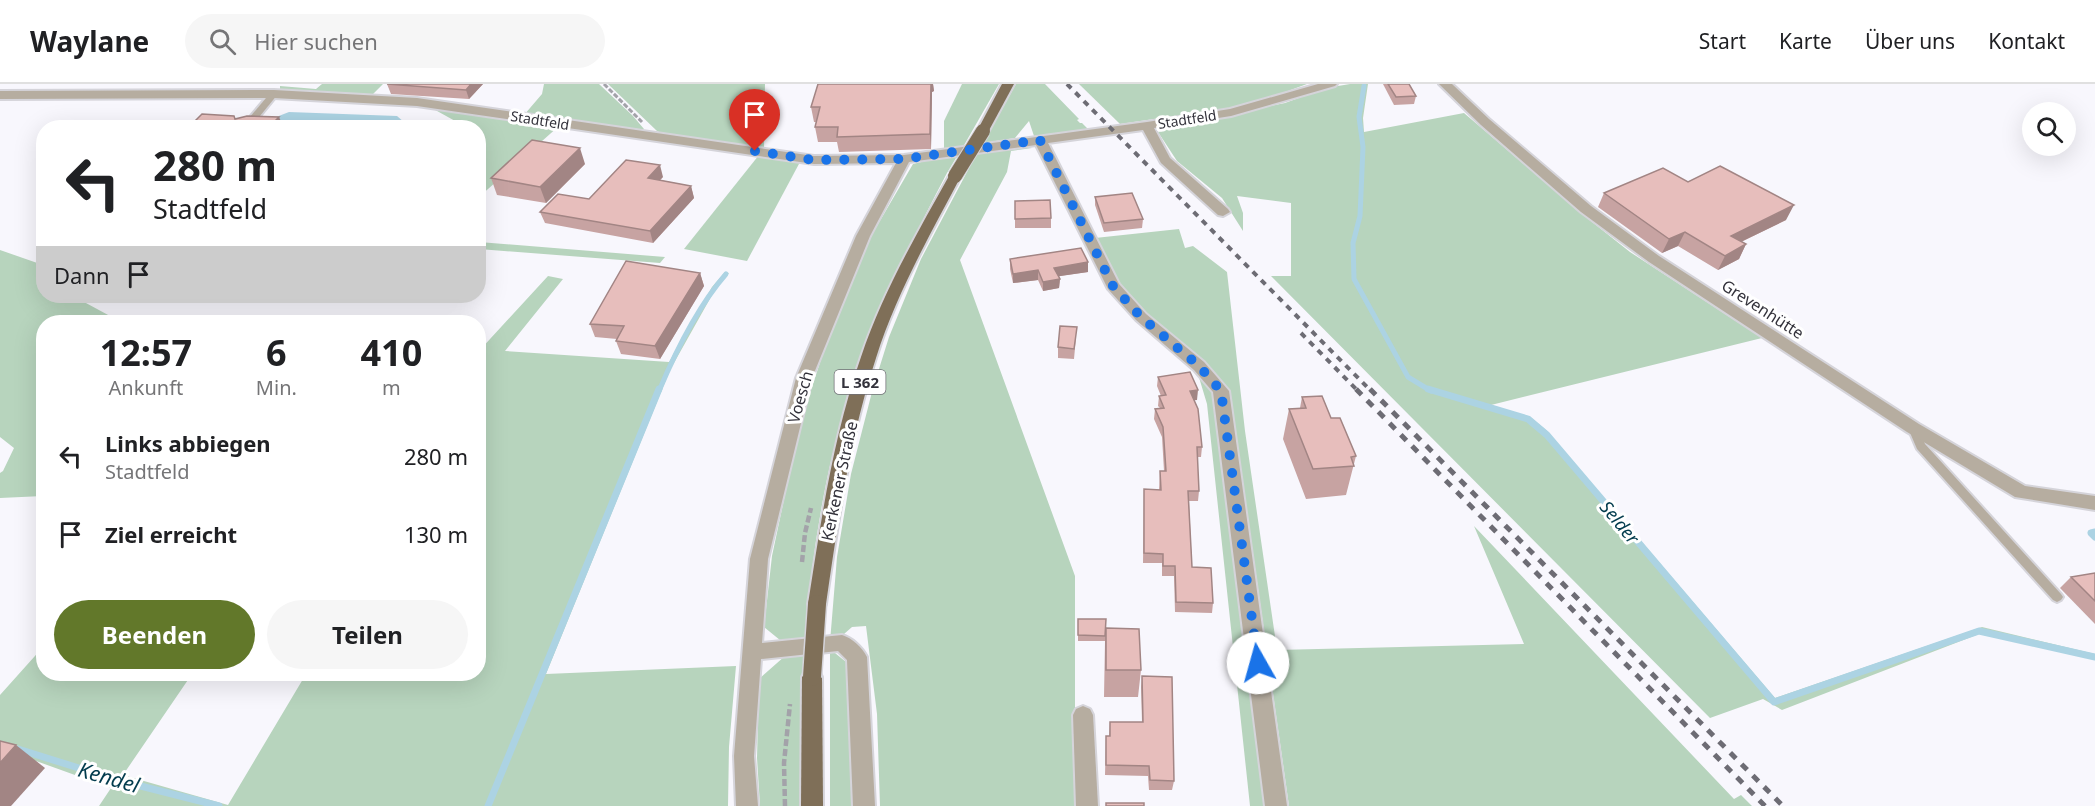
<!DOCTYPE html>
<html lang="de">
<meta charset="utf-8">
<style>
:root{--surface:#fff;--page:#f6f6f6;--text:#202124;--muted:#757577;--line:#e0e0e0;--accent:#62782a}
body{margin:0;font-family:"Noto Sans",sans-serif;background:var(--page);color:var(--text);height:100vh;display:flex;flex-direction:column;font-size:22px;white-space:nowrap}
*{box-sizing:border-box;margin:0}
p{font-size:20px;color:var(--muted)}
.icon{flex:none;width:33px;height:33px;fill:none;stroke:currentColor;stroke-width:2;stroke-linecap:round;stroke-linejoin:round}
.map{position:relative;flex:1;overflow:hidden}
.drawer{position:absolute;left:36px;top:231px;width:450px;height:366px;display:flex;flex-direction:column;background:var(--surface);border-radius:24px;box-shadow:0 6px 24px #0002}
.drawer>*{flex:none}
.banner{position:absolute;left:36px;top:36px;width:450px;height:183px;border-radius:24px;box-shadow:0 6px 24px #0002;background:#fff;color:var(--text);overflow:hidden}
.tools{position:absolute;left:2022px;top:18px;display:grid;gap:12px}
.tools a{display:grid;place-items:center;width:54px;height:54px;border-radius:50%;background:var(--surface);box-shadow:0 6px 24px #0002;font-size:30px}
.pin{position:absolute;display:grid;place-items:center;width:51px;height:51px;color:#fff;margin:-62px -26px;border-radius:50% 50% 50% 0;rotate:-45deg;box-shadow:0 0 6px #0007}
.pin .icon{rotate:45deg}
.me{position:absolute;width:66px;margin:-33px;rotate:353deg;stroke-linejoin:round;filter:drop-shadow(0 0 4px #0008)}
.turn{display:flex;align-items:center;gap:21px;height:126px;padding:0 18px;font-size:27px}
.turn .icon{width:78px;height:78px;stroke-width:2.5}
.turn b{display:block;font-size:42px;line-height:51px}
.then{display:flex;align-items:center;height:57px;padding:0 18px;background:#0003;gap:12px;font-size:22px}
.eta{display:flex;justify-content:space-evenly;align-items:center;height:102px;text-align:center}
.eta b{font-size:36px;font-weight:700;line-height:42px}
.primary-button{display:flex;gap:12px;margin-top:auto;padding:12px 18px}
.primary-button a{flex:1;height:69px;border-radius:36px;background:var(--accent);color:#fff;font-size:24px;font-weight:700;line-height:69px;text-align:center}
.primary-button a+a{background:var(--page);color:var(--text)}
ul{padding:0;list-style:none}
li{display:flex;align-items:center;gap:18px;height:78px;padding:0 18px}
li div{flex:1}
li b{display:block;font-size:22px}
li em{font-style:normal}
header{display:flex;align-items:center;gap:36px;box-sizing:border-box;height:84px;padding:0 30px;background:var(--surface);border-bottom:2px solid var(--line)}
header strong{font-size:28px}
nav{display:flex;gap:33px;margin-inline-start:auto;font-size:21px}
.search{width:420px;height:54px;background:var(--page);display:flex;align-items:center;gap:15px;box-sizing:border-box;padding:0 21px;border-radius:33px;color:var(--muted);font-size:22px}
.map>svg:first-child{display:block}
.green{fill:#b7d4bd}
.water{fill:#acd3e3}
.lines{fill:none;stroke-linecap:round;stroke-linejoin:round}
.stream-far1{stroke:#acd3e3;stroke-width:5}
.stream{stroke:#acd3e3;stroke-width:7}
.service-casing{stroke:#d5d4da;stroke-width:4}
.minor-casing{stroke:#d5d4da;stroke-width:4}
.primary-casing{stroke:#d5d4da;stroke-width:4}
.path-far1{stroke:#a3a2a9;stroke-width:3;stroke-dasharray:5 2;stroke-linecap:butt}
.path{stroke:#a3a2a9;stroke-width:4.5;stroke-dasharray:7 3;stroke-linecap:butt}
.service{fill:#b6ada0;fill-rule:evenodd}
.minor{fill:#b6ada0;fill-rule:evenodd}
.primary{fill:#7f6f58;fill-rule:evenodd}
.rail-far1{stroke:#6d6c74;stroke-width:4;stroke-dasharray:6 6;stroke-linecap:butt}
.rail{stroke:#6d6c74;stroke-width:5;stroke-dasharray:8 8;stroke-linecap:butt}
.primary-bridge-far1-casing{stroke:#d5d4da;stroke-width:16;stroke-linecap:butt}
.primary-bridge-casing{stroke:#d5d4da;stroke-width:21;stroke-linecap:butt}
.primary-bridge-far1{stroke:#7f6f58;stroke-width:14}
.primary-bridge{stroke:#7f6f58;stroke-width:18}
.wall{fill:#c7a3a2}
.shaded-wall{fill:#a28584}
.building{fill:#e7bebc;stroke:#a28584;stroke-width:1.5}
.route{stroke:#1a73e8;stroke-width:10;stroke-dasharray:0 18}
.labels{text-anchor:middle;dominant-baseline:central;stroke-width:6;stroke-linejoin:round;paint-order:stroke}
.far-street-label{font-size:14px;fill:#33323b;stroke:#fff}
.shield{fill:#fff;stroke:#707076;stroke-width:1.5}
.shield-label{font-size:15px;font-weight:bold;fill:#33323b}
.street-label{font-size:16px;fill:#33323b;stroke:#fff}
.water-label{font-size:18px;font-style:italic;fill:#033c4e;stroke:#fff}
.near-water-label{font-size:21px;font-style:italic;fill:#033c4e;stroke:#fff}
</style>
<header>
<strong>Waylane</strong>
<div class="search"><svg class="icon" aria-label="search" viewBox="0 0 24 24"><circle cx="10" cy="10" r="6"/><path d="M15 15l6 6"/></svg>Hier suchen</div>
<nav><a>Start</a><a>Karte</a><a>Über uns</a><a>Kontakt</a></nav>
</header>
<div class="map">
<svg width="2095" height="722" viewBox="0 0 2095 722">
<rect width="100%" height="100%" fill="#f8f7fd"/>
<g class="green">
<polygon points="322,0 383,0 371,12 280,6 280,2 316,5"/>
<polygon points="544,0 599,0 633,32 644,45 634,48 524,31 542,10"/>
<polygon points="608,0 765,0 764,63 672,54 657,47"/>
<polygon points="962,0 999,0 963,63 944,66 944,37"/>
<polygon points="1016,0 1045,0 1079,35 1077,36 1080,39 1082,39 1088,45 1034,52 1029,37 1015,54 983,59"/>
<polygon points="1079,0 1307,0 1277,11 1229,24 1120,40"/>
<polygon points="1350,0 1368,0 1363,34 1364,48 1464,29 1582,130 1630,168 1762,254 1491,321 1530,333 1546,346 1775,614 1982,543 2095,570 2095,575 1979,550 1782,626 1763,615 1710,634 1271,192 1291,192 1291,119 1237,112 1243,129 1243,147 1222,114 1177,77 1158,48 1166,43 1285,19 1326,4"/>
<polygon points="428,22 559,42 479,113 478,44 466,43"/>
<path d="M1021,62L1032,64L1011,67L1007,88L960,176L1075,492V722H880L877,630L866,542L852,543L836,557L835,569L851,582L852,722H830V558L837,473L851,390L873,304L889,253L921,175L976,71L956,74L947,89C910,159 876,229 851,304C808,438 799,583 800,722H760L757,674L759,595L785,572L786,561L764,543L772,472L800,340L840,217L874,147L913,80L942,73Z"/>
<polygon points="759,71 800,78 747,177 684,165"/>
<polygon points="1179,145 1185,164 1193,162 1227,188 1245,347 1277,566 1524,560 1474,442 1734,715 1741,711 1752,722 1289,722 1232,322 1224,301 1146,230 1120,200 1095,154"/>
<polygon points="479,158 665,173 660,179 479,165"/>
<polygon points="0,166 43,181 44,212 73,212 110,232 132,238 44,238 43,412 0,414 0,389 3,387 14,364 0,353"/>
<polygon points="725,188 729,189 716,204 670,286 546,590 736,582 729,663 728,722 99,722 111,704 0,664 0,611 43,563 44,590 192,590 123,691 228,721 306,590 478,590 479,267 548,192 563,195 505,267 669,278 712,203"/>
<polygon points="1198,290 1211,302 1215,319 1266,722 1250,722 1207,320"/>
</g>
<polygon class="water" points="289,28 397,32 405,39 404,43 278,40 271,35"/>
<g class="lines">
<g class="stream-far1">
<polyline points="1364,2 1359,33 1363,63 1360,132 1353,159 1354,195 1408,293 1431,307"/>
<path d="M659,307C675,269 699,221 726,190"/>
</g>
<g class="stream">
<polyline points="1428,305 1528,335 1547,351 1774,618 1979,547 2095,573"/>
<polyline points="2095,448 2091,449 2095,453"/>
<polyline points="18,665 117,696 219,722"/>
<polyline points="488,722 659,305"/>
</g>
<defs>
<g id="service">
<polygon points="271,8 278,10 250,44 244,44 244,40"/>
<polygon points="1913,340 1917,341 1925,360 2061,510 2063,513 2061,516 2057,518 2053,516 1917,365 1908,344"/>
</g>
<g id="minor">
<path d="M1318,0H1337L1335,2L1231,32L1154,44L1170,74L1228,125L1230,128L1223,132L1218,131L1161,79L1143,46L1048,59L1119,200L1146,230L1204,278L1229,307L1287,722H1265L1213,308L1194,286L1136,236L1108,205L1036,61L909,78L870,152L812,294L768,475L762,559L842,551C852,554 862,563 867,573L875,722H853L847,576L838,567L761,575L754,672L758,722H736L734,672L750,475L796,294L856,152L896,79L814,80L417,22L274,14L0,15V7L274,6L417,14L814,72L904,71L1147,38L1230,25Z"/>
<polygon points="1439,0 1452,0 1489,35 1591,122 1659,172 1919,340 2025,402 2095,412 2095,426 2015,413 1907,348 1649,178 1581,128 1481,41"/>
<polygon points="1083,622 1090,625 1093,631 1098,722 1076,722 1073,631 1076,625"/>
</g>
<g id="primary">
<polygon points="1002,0 1014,0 987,50 979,50 977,47"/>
<path d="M955,88L961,92C930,151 896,210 876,274C850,353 838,437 826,520L824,525L817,528L810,525L808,520C821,437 833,353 861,273C882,210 916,151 949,92Z"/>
<polygon points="812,585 819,587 822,593 823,722 801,722 802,593 805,587"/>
</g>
</defs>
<use href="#service" class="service-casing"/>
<use href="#minor" class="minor-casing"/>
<use href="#primary" class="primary-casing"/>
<polyline class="path-far1" points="604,0 642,38"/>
<g class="path">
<polyline points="802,478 805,449 811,424"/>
<polyline points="785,722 784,679 790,620"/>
</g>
<use href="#service" class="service"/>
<use href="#minor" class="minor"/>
<use href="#primary" class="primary"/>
<g class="rail-far1">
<polyline points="1067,0 1371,307"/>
<polyline points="1301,249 1358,307"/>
</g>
<g class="rail">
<polyline points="1356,305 1765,722"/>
<polyline points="1370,305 1783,722"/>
</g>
<defs>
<polyline id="primary-bridge-far1" points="955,92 983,47"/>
<polyline id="primary-bridge" points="812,593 817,520"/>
</defs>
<use href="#primary-bridge-far1" class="primary-bridge-far1-casing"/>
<use href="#primary-bridge" class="primary-bridge-casing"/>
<use href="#primary-bridge-far1" class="primary-bridge-far1"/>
<use href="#primary-bridge" class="primary-bridge"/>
</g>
<g class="wall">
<polygon points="387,0 483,0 469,15 391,10"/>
<polygon points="818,0 933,0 934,7 932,8 931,65 839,68 837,58 818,58 815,43 817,38 814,38 811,23"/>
<polygon points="1383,0 1409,0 1416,12 1414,20 1394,21"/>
<polygon points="585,80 546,119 497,111 491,94"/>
<polygon points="663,93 660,96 691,102 694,114 653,159 545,139 540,128 589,115"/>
<polygon points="1688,98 1786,136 1741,158 1746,160 1739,175 1718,186 1678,162 1662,169 1598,123 1604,109"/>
<polygon points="1095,113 1143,135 1142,144 1104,148 1095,121"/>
<polygon points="1015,117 1051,134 1051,144 1015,144"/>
<polygon points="1010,175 1088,178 1088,188 1059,192 1060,195 1059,204 1043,207 1038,196 1013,199 1010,185"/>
<polygon points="700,189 704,202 660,275 621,270 616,257 617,255 595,253 590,240"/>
<polygon points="1076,253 1074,275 1058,274 1058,263"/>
<polygon points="1158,293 1197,316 1194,316 1202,363 1201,373 1197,373 1199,407 1198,417 1189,417 1192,483 1213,519 1212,529 1175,528 1174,492 1162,492 1162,479 1143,479 1144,405 1159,406 1160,387 1164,387 1162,353 1154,335 1155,325 1160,324 1158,322 1159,312 1161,312 1157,302"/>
<polygon points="1302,313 1331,334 1356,372 1346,411 1306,415 1283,355 1289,325 1300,324"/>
<polygon points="2095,489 2095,540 2060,504 2071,493"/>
<polygon points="1078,535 1107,544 1141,586 1138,613 1104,613 1105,557 1078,557"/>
<polygon points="1142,592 1174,697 1172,706 1149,706 1148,692 1105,691 1106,652 1109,652 1110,638 1142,638 1141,603"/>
</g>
<g class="shaded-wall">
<polygon points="471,0 483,0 469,15 466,6"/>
<polygon points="931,0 933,0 934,7 932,8 931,65 930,50"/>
<polygon points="279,33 284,44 268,44"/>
<polygon points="580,64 585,80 546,119 540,103"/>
<polygon points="660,81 663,93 651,105 648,94"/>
<polygon points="691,102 694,114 653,159 650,147"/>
<polygon points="1794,121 1786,136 1724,166 1731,152"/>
<polygon points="1685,148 1678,162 1662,169 1669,155"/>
<polygon points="1746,160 1739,175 1718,186 1725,172"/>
<polygon points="1088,178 1088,188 1054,193 1054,184"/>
<polygon points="1038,186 1038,196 1013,199 1013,190"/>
<polygon points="700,189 704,202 660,275 655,262"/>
<polygon points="1060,195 1059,204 1043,207 1043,198"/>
<polygon points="1198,306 1197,316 1188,317 1190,307"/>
<polygon points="16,661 45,684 11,722 0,722 0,679"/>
</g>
<g class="building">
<polygon points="387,0 471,0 466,6"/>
<polygon points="818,0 931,0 930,50 837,53 838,43 815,43 820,23 811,23"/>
<polygon points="1388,0 1409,0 1416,12 1396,13"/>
<polygon points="202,30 234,32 235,35 247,32 279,33 268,44 188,44"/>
<polygon points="532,56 580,64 540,103 491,94"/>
<polygon points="626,76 660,81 648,94 691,102 650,147 540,128 558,110 589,115"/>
<polygon points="1720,82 1794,121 1731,152 1746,160 1725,172 1685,148 1669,155 1604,109 1663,84 1688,98"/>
<polygon points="1132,109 1143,135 1104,139 1095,113"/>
<polygon points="1050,116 1051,134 1015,135 1015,117"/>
<polygon points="1081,164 1088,178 1054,184 1060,195 1043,198 1038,186 1013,190 1010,175"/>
<polygon points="626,177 700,189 655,262 616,257 624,242 590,240"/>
<polygon points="1060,242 1077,243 1074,265 1058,263"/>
<polygon points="1190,288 1198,306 1190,307 1198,325 1202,363 1197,363 1199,407 1188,407 1192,483 1211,484 1213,519 1176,518 1175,482 1163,482 1163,470 1144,469 1144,405 1161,406 1160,387 1166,387 1163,343 1155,325 1164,324 1159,312 1166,311 1158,293"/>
<polygon points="1322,312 1331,334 1340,334 1356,372 1351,373 1354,382 1313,385 1289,325 1306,324 1302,313"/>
<polygon points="2095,489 2095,517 2071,493"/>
<polygon points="1078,535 1106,535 1105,552 1078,551"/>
<polygon points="1106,544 1139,545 1141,586 1106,586"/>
<polygon points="1142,592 1172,593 1174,697 1150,696 1149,682 1106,681 1106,652 1110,652 1110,638 1143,638"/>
<polygon points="0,657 16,661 0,679"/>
<rect x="1106" y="719" width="38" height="3"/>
</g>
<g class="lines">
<polyline class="route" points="755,67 813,76 904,75 1040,56 1113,202 1141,233 1199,282 1221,307 1258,579"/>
</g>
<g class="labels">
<g class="far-street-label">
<text transform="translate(1187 35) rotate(-9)">Stadtfeld</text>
<text transform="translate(540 36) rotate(9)">Stadtfeld</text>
</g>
<rect class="shield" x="834.5" y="286" width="51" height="24" rx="4.5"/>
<g class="shield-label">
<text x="860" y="298">L 362</text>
</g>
<g class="street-label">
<text transform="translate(1763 225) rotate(33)">Grevenhütte</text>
<text transform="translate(800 313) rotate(-74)">Voesch</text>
<text transform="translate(839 397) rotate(-78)">Kerkener Straße</text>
</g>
<g class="water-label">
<text transform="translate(1620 438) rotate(50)">Selder</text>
</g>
<g class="near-water-label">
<text transform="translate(109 693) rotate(16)">Kendel</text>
</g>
</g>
</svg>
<div class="tools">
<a><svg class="icon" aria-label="search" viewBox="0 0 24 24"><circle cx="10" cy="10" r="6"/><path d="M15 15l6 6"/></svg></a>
</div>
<div class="pin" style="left:755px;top:67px;background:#d93025"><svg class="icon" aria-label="arrive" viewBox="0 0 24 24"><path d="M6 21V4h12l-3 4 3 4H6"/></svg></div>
<svg class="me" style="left:1258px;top:579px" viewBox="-20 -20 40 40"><circle r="19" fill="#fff"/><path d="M0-13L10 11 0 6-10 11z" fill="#1a73e8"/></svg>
<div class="banner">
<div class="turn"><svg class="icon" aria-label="left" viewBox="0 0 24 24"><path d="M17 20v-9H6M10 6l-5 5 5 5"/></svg><div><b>280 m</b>Stadtfeld</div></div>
<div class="then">Dann<svg class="icon" aria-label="arrive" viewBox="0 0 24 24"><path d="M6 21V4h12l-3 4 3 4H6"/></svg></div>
</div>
<section class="drawer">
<div class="eta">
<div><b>12:57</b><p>Ankunft</p></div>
<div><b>6</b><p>Min.</p></div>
<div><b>410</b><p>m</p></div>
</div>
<ul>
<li><svg class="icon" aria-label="left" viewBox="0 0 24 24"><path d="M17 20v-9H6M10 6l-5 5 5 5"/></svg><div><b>Links abbiegen</b><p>Stadtfeld</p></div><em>280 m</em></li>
<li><svg class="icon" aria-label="arrive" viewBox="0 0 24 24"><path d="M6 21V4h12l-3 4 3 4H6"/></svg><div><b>Ziel erreicht</b></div><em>130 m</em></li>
</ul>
<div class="primary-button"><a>Beenden</a><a>Teilen</a></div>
</section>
</div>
